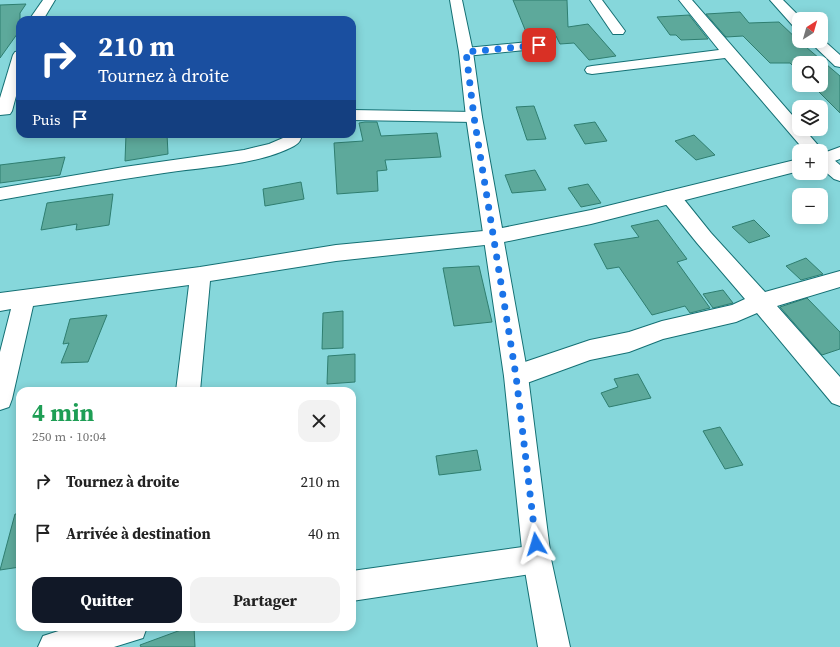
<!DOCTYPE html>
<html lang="fr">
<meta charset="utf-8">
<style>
:root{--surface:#fff;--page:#f2f2f2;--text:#222;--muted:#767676;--accent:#111827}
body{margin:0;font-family:"Source Serif 4",serif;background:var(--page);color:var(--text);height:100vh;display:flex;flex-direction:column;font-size:15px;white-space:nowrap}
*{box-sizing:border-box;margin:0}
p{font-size:13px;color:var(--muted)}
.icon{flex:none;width:22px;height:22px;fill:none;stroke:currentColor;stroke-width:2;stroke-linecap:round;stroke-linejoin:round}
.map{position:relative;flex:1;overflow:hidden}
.details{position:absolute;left:16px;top:387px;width:340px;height:244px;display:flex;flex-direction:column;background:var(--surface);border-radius:12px;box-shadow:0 2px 10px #0003}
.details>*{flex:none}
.guide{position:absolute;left:16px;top:16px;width:340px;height:122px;border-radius:12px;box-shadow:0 2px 10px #0003;background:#1a4fa0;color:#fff;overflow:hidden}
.needle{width:26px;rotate:37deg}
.fabs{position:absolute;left:792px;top:12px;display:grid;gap:8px}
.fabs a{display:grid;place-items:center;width:36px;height:36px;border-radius:8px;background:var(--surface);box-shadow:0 2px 10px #0003;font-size:20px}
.pin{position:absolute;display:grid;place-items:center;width:34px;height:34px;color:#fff;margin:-17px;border-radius:8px;box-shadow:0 2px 6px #0006}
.me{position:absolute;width:44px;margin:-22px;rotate:353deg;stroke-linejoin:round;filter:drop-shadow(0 0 3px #0008)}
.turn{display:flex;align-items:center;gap:14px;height:84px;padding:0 16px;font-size:18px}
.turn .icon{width:52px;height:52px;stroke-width:2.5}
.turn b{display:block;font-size:28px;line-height:34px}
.then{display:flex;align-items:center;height:38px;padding:0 16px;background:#0003;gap:8px;font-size:15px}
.round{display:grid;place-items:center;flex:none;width:42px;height:42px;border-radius:12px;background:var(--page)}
.head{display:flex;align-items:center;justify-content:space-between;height:68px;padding:0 16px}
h1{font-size:24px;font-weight:700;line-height:30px;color:#1e9e55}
.cta{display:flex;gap:8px;margin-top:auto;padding:8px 16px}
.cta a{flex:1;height:46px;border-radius:12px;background:var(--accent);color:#fff;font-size:16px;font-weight:700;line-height:46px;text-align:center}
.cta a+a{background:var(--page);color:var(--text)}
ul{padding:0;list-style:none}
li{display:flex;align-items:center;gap:12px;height:52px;padding:0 16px}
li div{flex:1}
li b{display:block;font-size:15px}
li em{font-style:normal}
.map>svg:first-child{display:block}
.building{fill:#5da99b;stroke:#2f7e70}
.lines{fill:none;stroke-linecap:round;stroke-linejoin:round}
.street-casing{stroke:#147074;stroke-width:2}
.secondary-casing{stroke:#147074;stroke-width:2}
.street{fill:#fff;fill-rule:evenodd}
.secondary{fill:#fff;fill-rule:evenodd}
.route{stroke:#1a73e8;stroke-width:7;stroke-dasharray:0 12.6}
</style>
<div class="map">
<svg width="840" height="647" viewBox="0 0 840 647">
<rect width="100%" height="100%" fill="#86d7db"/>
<g class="building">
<polygon points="513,0 567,0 568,27 588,24 616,56 589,60 574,43 560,44 556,36 528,37"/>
<polygon points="26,4 20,13 20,30 0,58 0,5"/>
<polygon points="740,12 749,23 779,22 799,41 840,76 840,113 812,85 821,85 821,63 799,63 799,72 790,63 770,63 743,36 726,37 706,14"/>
<polygon points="689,15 708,39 681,40 676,35 670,35 657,17"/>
<polygon points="534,106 546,139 527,140 516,107"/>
<polygon points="365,122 377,122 381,136 437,133 441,157 385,160 387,170 377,171 378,191 337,194 334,143 363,141 359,123"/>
<polygon points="595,122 607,141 585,144 574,125"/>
<polygon points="126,134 167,134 168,154 125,161"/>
<polygon points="694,135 715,155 696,160 675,141"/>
<polygon points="65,157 60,175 0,183 0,165"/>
<polygon points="535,170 546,190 512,193 505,175"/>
<polygon points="301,182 304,199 265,206 263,189"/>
<polygon points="588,184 601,203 581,207 568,188"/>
<polygon points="113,194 109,225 76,230 77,224 41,230 47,203"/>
<polygon points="658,220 687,259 677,262 710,308 690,313 685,306 652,315 619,267 607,269 594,244 639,237 631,226"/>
<polygon points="754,220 770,236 749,243 732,227"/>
<polygon points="806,258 823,274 801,280 786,266"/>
<polygon points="479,266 492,322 454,326 443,268"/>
<polygon points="723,290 733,303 713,308 703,294"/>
<polygon points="807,298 840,332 840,349 822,355 780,307"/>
<polygon points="343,311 343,348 322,349 323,313"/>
<polygon points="107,315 88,362 61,363 69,343 63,344 70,319"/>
<polygon points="355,354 355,382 327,384 328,356"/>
<polygon points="638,374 651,398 609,407 601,393 618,387 614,379"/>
<polygon points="720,427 743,465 725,469 703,431"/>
<polygon points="477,450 481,470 439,475 436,456"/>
<polygon points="15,514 20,514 20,567 0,570"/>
<polygon points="189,627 194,627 195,647 141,647 140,645"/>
</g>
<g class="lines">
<defs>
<g id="street">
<polygon points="43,0 55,0 43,20 29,20"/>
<polygon points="590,0 602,0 625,31 623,34 613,34"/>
<polygon points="679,0 692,0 799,123 799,129 804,129 823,151 822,152 827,154 840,165 840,181 834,179 821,168 821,151 805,151 725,58 592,74 587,73 585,70 587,67 592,66 719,50"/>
<polygon points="770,0 783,0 802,19 799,19 799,28 794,27"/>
<polygon points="821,38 840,55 840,67 835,66 809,41 821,41"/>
<polygon points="539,41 544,42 546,45 544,48 466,56 461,55 459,52 461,49 466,48"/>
<polygon points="20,51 20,81 12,111 10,114 0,115 0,98 13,55 15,52"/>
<polygon points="352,110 474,112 480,114 482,117 480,120 474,122 352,120"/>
<path d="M286,134H302C301,139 300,143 294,146C259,165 204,167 164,173C109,181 55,190 0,200V188L124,167L244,150L269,144L283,138Z"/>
<polygon points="671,191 678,192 711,233 765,292 840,271 840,287 777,306 840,377 840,406 832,403 757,313 736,322 663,339 629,352 590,360 516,387 508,383 504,376 508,369 516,365 590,340 629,332 662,321 732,305 745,299 697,243 664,202 662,197 664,192"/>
<polygon points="494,230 501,232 504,237 501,242 494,244 336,261 210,281 200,391 176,391 189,285 33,306 12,399 9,407 0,410 0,352 11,309 0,311 0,293 200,267 336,245"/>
<polygon points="537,545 547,549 551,559 547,569 537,573 352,601 352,571"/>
<polygon points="71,627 147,627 143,638 114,647 38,647 43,636"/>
</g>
<g id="secondary">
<polygon points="450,0 462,0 473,52 482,117 502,228 591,210 799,159 799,171 591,224 504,242 528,376 551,559 570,647 538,647 523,559 504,376 466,117 459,52"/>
<polygon points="840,147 840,159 821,166 821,154"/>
</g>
</defs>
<use href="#street" class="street-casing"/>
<use href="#secondary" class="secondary-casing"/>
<use href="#street" class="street"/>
<use href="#secondary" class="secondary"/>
</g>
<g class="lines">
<polyline class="route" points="536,544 516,376 474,117 466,52 539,45"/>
</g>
</svg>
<div class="fabs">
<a><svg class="needle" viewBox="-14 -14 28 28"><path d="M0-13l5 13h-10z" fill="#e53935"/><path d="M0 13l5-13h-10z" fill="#767676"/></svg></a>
<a><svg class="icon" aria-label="search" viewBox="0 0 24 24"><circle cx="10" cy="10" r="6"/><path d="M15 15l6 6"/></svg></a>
<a><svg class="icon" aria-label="layers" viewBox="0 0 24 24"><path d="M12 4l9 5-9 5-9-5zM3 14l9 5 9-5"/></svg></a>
<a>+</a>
<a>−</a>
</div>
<div class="pin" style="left:539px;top:45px;background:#d93025"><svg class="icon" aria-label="arrive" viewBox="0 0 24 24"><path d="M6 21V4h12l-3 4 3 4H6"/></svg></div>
<svg class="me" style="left:536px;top:544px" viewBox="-20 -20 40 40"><path d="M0-17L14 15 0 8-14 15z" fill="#1a73e8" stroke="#fff" stroke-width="4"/></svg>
<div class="guide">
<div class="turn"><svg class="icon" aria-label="right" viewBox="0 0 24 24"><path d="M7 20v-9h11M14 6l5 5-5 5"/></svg><div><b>210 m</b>Tournez à droite</div></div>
<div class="then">Puis<svg class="icon" aria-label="arrive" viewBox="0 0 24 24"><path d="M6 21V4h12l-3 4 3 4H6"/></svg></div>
</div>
<section class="details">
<div class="head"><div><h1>4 min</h1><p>250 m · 10:04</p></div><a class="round"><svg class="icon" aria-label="close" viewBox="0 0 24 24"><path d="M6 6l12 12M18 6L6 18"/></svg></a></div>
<ul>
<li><svg class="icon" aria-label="right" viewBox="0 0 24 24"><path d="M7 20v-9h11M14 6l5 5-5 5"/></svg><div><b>Tournez à droite</b></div><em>210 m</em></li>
<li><svg class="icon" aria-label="arrive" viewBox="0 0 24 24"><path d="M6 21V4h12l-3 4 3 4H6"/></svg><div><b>Arrivée à destination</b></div><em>40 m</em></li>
</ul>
<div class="cta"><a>Quitter</a><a>Partager</a></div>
</section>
</div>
